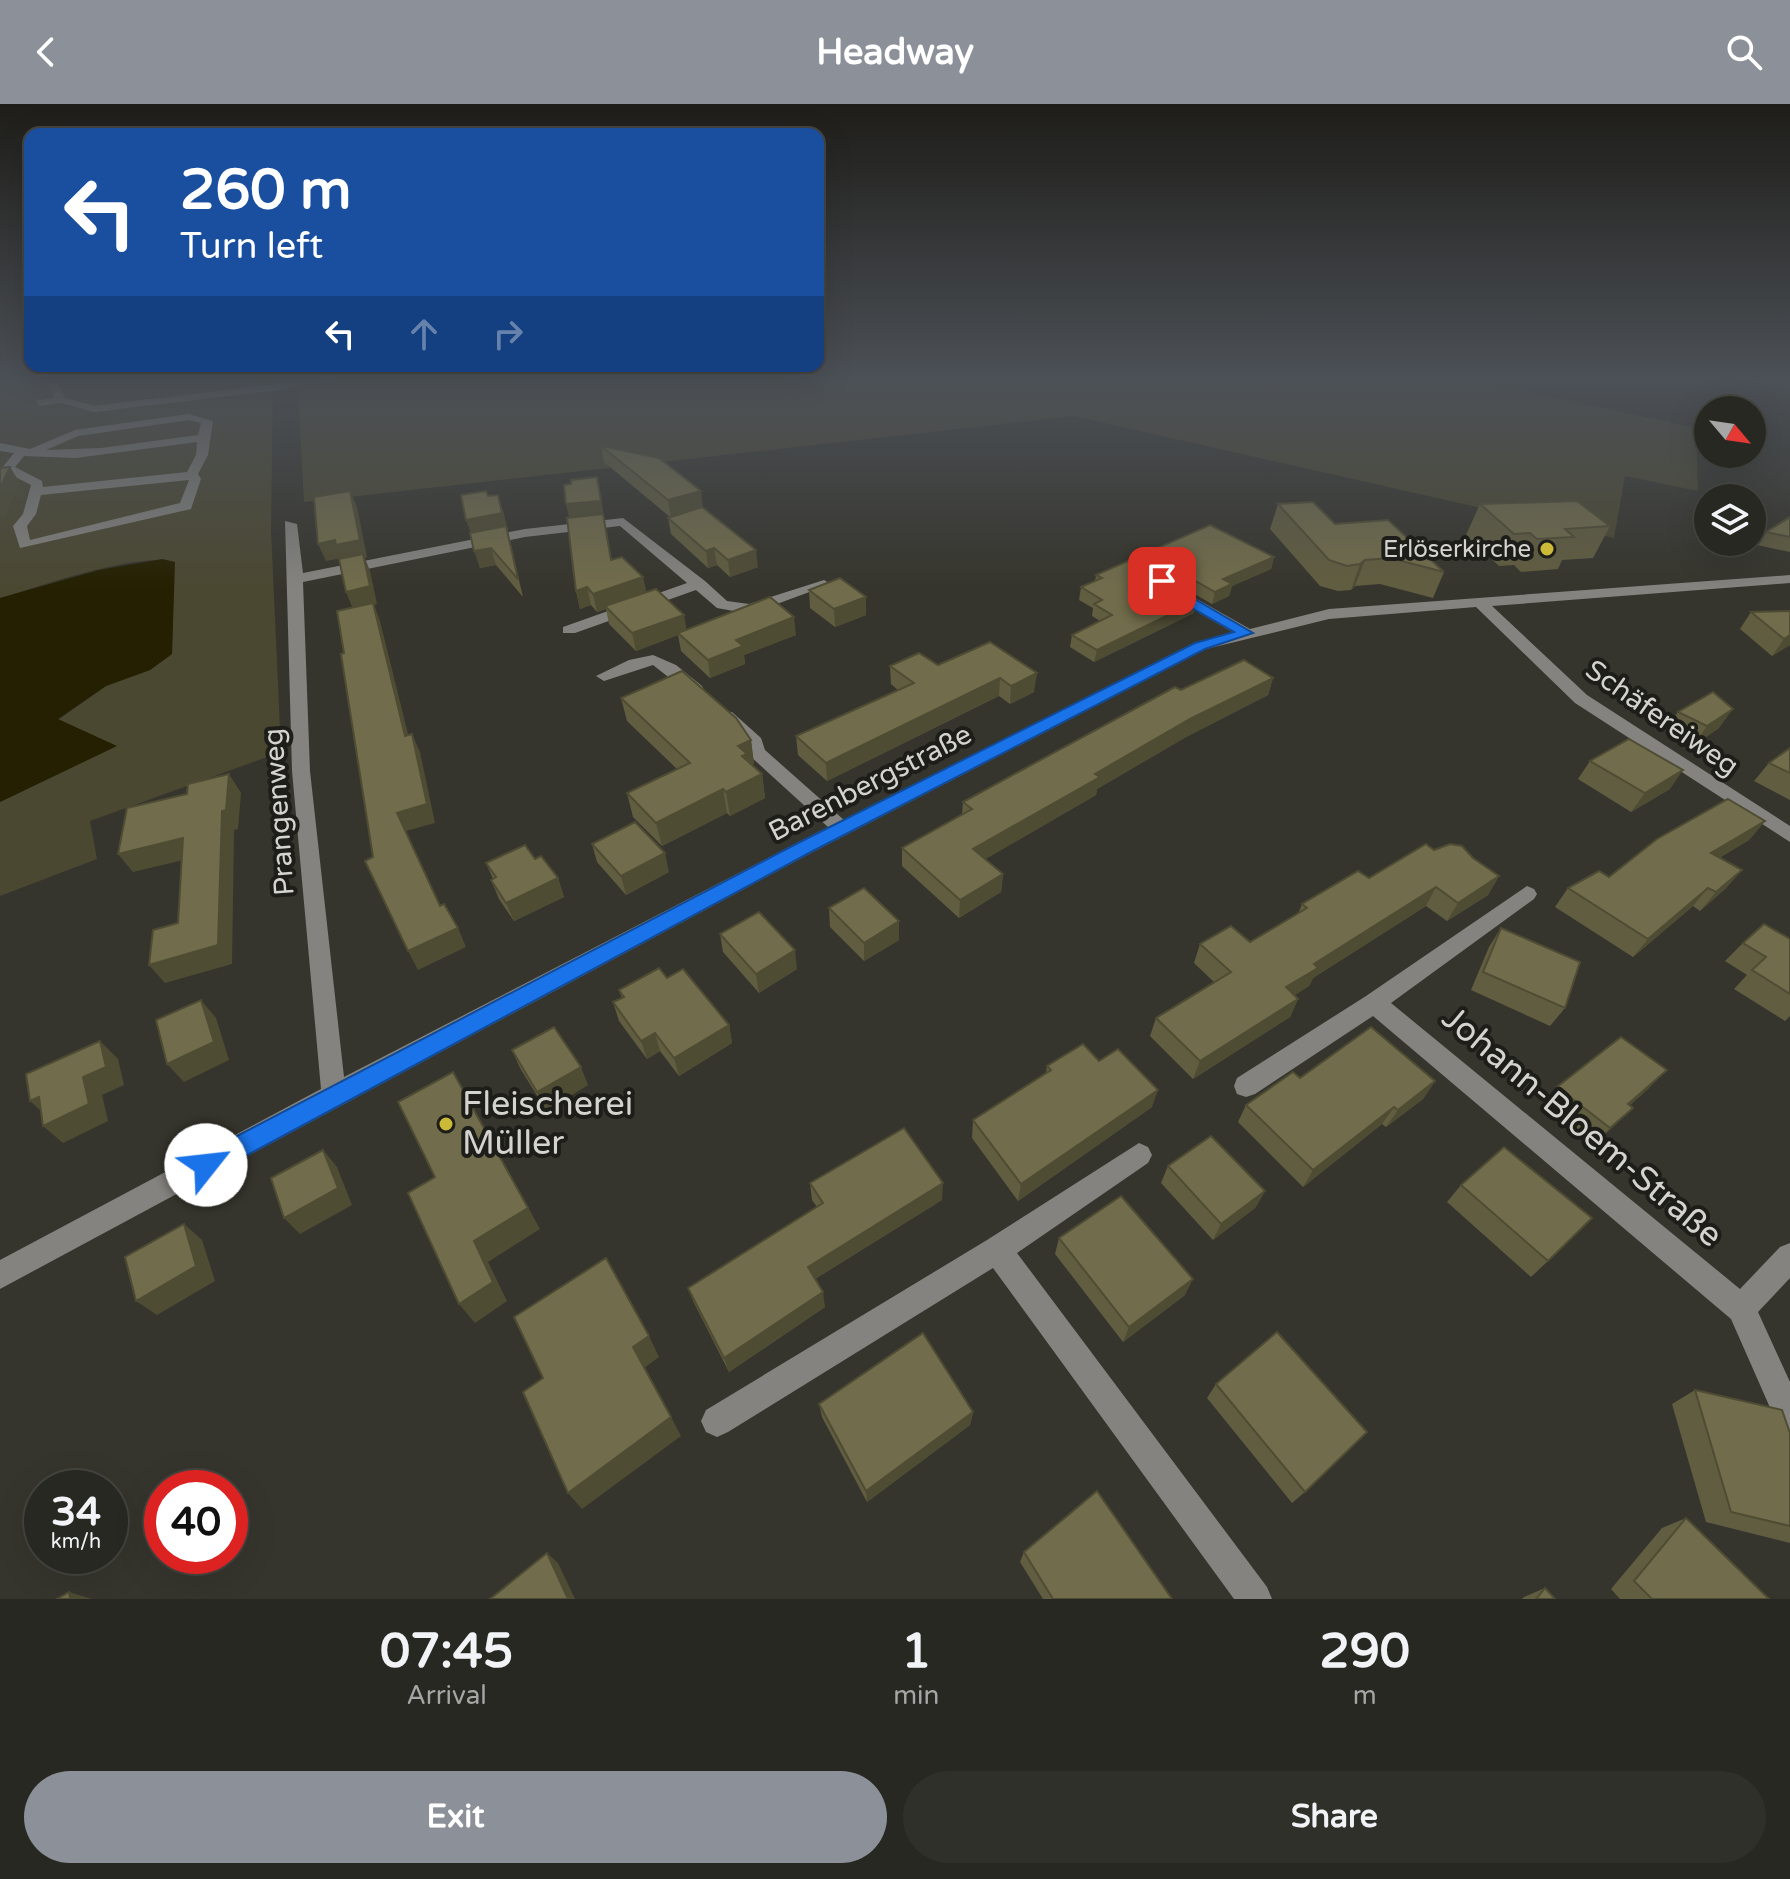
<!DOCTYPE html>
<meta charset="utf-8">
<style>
:root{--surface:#282822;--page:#30302a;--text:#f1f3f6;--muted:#a5a6a5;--line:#444440;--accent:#8c9099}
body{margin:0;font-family:"Varela Round",sans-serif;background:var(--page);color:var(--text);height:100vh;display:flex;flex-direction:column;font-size:30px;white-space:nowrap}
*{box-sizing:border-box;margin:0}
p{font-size:26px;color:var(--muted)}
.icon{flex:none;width:44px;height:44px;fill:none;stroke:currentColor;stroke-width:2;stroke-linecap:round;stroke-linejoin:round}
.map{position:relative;height:1495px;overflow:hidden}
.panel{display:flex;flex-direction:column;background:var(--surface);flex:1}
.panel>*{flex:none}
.guide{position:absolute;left:24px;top:24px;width:800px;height:244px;border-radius:16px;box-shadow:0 8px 32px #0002,0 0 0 2px var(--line);background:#1a4fa0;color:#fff;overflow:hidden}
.needle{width:52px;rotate:119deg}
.buttons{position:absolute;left:1694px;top:292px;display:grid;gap:16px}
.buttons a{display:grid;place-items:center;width:72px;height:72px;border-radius:50%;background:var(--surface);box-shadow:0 8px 32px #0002,0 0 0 2px var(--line);font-size:40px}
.speed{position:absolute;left:24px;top:1366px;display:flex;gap:16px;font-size:40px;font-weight:700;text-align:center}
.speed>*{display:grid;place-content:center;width:104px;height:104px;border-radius:50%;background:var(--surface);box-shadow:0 8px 32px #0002,0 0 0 2px var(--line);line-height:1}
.speed small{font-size:20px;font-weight:400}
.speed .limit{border:12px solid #d22;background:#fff;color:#111}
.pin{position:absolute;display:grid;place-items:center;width:68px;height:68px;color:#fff;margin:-34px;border-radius:16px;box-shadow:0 4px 12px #0006}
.me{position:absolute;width:88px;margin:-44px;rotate:61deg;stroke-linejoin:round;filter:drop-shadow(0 0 6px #0008)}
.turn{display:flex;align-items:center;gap:28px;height:168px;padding:0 24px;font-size:36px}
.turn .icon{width:104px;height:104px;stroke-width:2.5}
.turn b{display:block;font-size:56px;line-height:68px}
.lanes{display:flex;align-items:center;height:76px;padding:0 24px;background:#0003;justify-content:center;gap:40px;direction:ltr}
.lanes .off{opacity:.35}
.eta{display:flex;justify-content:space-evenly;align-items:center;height:136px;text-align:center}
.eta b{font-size:48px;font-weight:700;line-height:56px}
.action{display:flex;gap:16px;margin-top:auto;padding:16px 24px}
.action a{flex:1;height:92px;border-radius:48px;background:var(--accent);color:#fff;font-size:32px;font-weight:700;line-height:92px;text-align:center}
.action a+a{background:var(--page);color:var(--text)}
header{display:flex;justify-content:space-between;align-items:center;height:104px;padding:0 24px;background:var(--accent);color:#fff;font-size:36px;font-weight:700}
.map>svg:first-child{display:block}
.green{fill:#4b4832}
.water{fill:#252001}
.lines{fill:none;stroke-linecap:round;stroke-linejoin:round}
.minor{fill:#84837f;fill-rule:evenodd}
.wall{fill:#615d40}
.shaded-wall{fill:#4f4c34}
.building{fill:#716c4b;stroke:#4f4c34;stroke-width:2}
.route{fill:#1a73e8;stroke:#114b97;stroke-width:2}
.poi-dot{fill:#cdb938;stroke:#1d1d19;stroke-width:3}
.labels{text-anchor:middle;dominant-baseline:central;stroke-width:8;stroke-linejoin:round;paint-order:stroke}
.far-poi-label{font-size:24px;fill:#d4d3ce;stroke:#1d1d19;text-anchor:end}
.street-label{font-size:28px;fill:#d4d3ce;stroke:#1d1d19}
.near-poi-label{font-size:34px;fill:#d4d3ce;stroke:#1d1d19;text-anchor:start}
.near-street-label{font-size:34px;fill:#d4d3ce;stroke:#1d1d19}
</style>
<header><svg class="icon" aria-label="back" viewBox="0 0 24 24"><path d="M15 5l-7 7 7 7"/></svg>Headway<svg class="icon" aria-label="search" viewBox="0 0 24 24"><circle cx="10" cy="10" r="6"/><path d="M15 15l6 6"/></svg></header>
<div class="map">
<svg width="1790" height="1495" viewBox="0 0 1790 1495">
<rect width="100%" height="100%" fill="#36352d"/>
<g class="green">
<path d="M17,275H273L271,426L281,648L90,717L97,755L0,792V698L116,642L58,616L106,582L150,566L172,550L174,458C136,448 41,482 0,494V278Z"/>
<polygon points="355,275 1468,275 1696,324 1698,387 1625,372 1614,434 1074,312 304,398 298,284"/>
</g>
<polygon class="water" points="162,455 175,458 172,550 150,566 106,582 58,615 117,642 0,698 0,494 99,466"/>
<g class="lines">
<g class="minor">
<polygon points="46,275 56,275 65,294 94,302 275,280 275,275 285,275 285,279 338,275 280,286 94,308 61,299 0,308 0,302 54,294"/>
<path d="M189,310L213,317L208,351L198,370L201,375L191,405L20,444L13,422L23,410L31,381L4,367L2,364L14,349L0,347V339L30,345L75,326ZM189,316L201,319L198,331L101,344L46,346L78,332ZM197,338L196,351L187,368L43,383L42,377L15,363L24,352L76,354ZM189,376L180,399L30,436L27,422L36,410L41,391Z"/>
<polygon points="623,414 705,477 727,497 749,500 824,476 831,480 750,510 717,504 696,486 575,529 563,529 563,523 687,479 620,422 525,433 303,478 310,667 344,973 828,723 750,652 746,640 720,616 717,612 720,608 732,608 761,634 765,646 844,716 1194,539 1234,529 1155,483 1155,477 1172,467 1179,471 1170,480 1250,525 1329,505 1790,471 1790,479 1492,502 1587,591 1790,722 1790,738 1575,599 1476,503 1329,515 1206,545 811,749 0,1185 0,1156 321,985 292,667 285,417 297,420 303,469 525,425"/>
<polygon points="653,551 676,561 702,582 704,586 702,590 690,590 653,561 604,577 596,572 629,556"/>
<polygon points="1527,782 1534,785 1537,790 1534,795 1391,899 1740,1185 1780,1143 1790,1139 1790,1174 1758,1208 1790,1278 1790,1329 1779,1324 1731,1215 1373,912 1255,990 1246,993 1237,990 1234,982 1237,974 1366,892"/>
<polygon points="1139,1039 1148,1043 1152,1051 1148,1059 1017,1149 1267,1483 1272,1495 1234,1495 993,1164 728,1328 717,1333 706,1328 701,1317 706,1306 987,1136"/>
</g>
</g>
<g class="wall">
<polygon points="601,342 703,403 758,463 730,473 717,461 708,464 671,430 668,414 670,413 604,358"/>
<polygon points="597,373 611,456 686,526 796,531 744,551 745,560 710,574 681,547 678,531 636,547 609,520 606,505 597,508 591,501 580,505 576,487 569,414 571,380"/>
<polygon points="488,392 503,407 523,493 496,461 480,464 471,429"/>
<polygon points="1278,400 1335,420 1444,468 1433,494 1380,480 1355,482 1351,486 1338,487 1320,482 1270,425"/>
<polygon points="1480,400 1610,422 1593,454 1562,456 1558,465 1521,468 1514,461 1499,462 1466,431"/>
<polygon points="1790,413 1790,448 1757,441 1766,428"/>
<polygon points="1210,421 1274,453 1271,465 1232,482 1229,492 1212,500 1175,479 1178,466 1165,466 1156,473 1194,509 1094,558 1070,543 1072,531 1100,517 1092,512 1093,504 1079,496 1081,483 1095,478 1096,471"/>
<polygon points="809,486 866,493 866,511 835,523 810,504"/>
<polygon points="1790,507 1790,541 1772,552 1740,525 1751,508"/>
<polygon points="990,538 1034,588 1010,600 999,592 827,677 798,651 796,632 898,586 891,580 890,562 938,561"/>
<polygon points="1273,574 1268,591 1186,633 1097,685 1096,691 985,755 1003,770 1001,788 959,814 902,762 902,744 962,710 963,698"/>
<polygon points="621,594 751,636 754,660 751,661 762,670 765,694 730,712 727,709 662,742 633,713 627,689 677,665 627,617"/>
<polygon points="1678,608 1719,624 1694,641 1665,626"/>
<polygon points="1790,644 1790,696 1754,677 1769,659"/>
<polygon points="1590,657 1670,685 1631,708 1578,675"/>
<polygon points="1765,717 1749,736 1719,754 1742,766 1725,785 1700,807 1693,802 1633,853 1555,803 1568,784 1609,773"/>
<polygon points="592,740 669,768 626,791 597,758"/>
<polygon points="1434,746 1473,754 1499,772 1488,791 1447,817 1426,802 1313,874 1309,882 1294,891 1298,895 1290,913 1193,975 1150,932 1156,914 1214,878 1194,859 1200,840 1250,838 1298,810 1302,800 1369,774"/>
<polygon points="486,759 558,774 564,793 514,817 499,795 491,776 493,775"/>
<polygon points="829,804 899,836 864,857 830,823"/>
<polygon points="1501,824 1565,904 1550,922 1471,886 1489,843"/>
<polygon points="720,830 797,865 759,889 723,848"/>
<polygon points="1790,835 1790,912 1785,917 1734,885 1747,871 1725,857 1743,839"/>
<polygon points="667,874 729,921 732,939 679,972 660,947 647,955 619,917 613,898 622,894 619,886"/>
<polygon points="512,946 588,981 546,1006 520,964"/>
<polygon points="1047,962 1152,1003 1018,1097 972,1034 973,1016 1046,970"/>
<polygon points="1300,974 1435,977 1423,995 1386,1023 1382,1020 1303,1083 1238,1018 1246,1001"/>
<polygon points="1557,983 1649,984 1630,1001 1633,1004 1615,1021 1593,1041 1542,1000"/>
<polygon points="1168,1062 1265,1087 1255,1104 1213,1136 1161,1079"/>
<polygon points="810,1079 942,1096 815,1175 825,1203 729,1268 694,1199 688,1184 817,1103 812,1096"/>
<polygon points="1461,1081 1548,1157 1531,1173 1447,1098"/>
<polygon points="1059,1134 1185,1191 1123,1238 1055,1150"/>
<polygon points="1216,1280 1305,1388 1292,1399 1207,1294"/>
<polygon points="1695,1286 1790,1329 1790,1439 1706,1418 1672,1300"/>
<polygon points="819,1300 973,1308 970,1321 867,1398 822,1313"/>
<polygon points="1686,1414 1769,1495 1620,1495 1611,1485 1662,1424"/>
<polygon points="1024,1448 1172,1495 1043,1495 1020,1458"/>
<polygon points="1545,1484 1555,1495 1522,1495 1524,1493"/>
</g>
<g class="shaded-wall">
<polygon points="0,275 41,275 47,284 45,292 35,294 41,305 40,312 0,318"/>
<polygon points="10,363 20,379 5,413 0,414 0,384"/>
<polygon points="597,373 600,389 614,474 570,417 566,400"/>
<polygon points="350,387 357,403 367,453 365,454 370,467 377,500 374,501 380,517 413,650 346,488 344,458 342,454 326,457 318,440"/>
<polygon points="701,387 703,403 671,413 668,396"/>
<polygon points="498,391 503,407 523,493 506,426 472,432 466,416"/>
<polygon points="491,444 496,461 480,464 474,447"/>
<polygon points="714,444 717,461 708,464 706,447"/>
<polygon points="756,446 758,463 730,473 728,456"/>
<polygon points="1274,453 1271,465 1232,482 1229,492 1212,500 1215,488 1223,475"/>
<polygon points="1168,454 1165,466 1153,475 1156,463"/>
<polygon points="1365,456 1355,482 1351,486 1360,460"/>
<polygon points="643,473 647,490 605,502 606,505 597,508 593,490"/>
<polygon points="587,483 591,501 580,505 576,487"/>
<polygon points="866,493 866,511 835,523 834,505"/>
<polygon points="1197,497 1194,509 1094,558 1097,546"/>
<polygon points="684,511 687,528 678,529 678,531 636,547 632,529"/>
<polygon points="794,513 796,531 744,551 745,560 710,574 708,556 736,536"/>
<polygon points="1790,531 1790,541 1772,552 1784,535"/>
<polygon points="1037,569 1034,588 1010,600 1011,582"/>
<polygon points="1000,574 999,592 827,677 826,659"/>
<polygon points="1273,574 1268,591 1186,633 1097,685 1096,691 972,763 973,745 1095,670 1190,615"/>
<polygon points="1733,605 1719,624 1694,641 1707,622"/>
<polygon points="412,630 420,648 435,719 406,727 397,709"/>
<polygon points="751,636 754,660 749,662 750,673 738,642"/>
<polygon points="1683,666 1670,685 1631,708 1645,689"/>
<polygon points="229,670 241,689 238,725 234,726 232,860 165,879 149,861 218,841 222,707"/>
<polygon points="762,670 765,694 730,712 726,688"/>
<polygon points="723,685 727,709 662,742 656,719"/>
<polygon points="1765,717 1749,736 1696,768 1711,749"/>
<polygon points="183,734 196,753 133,768 118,750"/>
<polygon points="665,749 669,768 626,791 621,772"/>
<polygon points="1742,766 1725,785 1700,807 1716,788"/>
<polygon points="1003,770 1001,788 959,814 960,796"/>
<polygon points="1499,772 1488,791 1447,817 1458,799"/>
<polygon points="558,774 564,793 514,817 506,799"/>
<polygon points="1436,783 1426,802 1313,874 1309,882 1278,902 1286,883 1314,860"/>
<polygon points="1708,784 1693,802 1633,853 1648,835"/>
<polygon points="899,817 899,836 864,857 864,839"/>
<polygon points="458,824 466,843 418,866 408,847"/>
<polygon points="795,846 797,865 759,889 756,870"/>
<polygon points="1298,895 1290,913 1193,975 1200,957"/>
<polygon points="201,896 216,914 229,956 184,978 167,960"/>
<polygon points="729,921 732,939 679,972 674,954"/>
<polygon points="655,929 660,947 647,955 641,937"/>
<polygon points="100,937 118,955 124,981 102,991 108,1017 63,1039 43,1022 83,973"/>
<polygon points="581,963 588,981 546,1006 537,988"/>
<polygon points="1667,966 1649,984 1611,1017 1628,1000"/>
<polygon points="453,968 540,1125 488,1158 507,1197 475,1219 459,1200 474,1137"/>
<polygon points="1435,977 1423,995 1386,1023 1398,1006"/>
<polygon points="1158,986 1152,1003 1018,1097 1021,1080"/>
<polygon points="39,993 50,1015 30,997"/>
<polygon points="1394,1003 1382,1020 1303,1083 1313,1066"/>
<polygon points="1633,1004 1615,1021 1593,1041 1610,1024"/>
<polygon points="323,1046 337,1063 352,1101 300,1130 284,1114"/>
<polygon points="943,1079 942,1096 810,1178 808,1163"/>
<polygon points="1265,1087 1255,1104 1213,1136 1221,1120"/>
<polygon points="184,1120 202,1136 215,1177 157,1211 136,1197"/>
<polygon points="1193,1175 1185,1191 1123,1238 1129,1223"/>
<polygon points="823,1188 825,1203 729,1268 724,1254"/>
<polygon points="649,1232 659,1253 644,1264 633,1243"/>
<polygon points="973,1308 970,1321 867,1398 866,1387"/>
<polygon points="671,1313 681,1332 582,1405 568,1389"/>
<polygon points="547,1449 558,1459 575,1495 568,1495"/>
<polygon points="69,1488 92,1495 70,1495"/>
</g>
<g class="building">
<polygon points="24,275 37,275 36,278 26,279"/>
<polygon points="601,342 659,354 701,387 668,396"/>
<polygon points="10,363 0,384 0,364"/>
<polygon points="597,373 601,397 566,400 564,381 571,380 571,376"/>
<polygon points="350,387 360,436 336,441 335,436 318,440 314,393"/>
<polygon points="486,387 488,392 498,391 502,409 466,416 461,391"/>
<polygon points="1577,397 1610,422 1565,425 1574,433 1537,435 1530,429 1514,430 1480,400"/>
<polygon points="1313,398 1335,420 1388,416 1444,468 1390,454 1365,456 1360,460 1347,462 1329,456 1278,400"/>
<polygon points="702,403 756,446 728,456 714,444 706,447 668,414"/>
<polygon points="603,410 611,456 622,453 643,473 593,490 587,483 576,487 567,414"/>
<polygon points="1790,413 1790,433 1766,428"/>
<polygon points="1210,421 1274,453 1223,475 1232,480 1215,488 1178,467 1185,459 1182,454 1168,454 1156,463 1156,473 1197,497 1097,546 1072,531 1112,511 1094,500 1102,496 1081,483 1102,474 1096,471"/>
<polygon points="506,422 518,475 491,444 474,447 470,429"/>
<polygon points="363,450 370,482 346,488 339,455"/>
<polygon points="840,474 866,493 834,505 809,486"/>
<polygon points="656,485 684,511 632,529 605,502"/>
<polygon points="770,493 794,513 736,536 743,542 708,556 678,529"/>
<polygon points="373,499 405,632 412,630 427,700 397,709 440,802 444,800 458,824 408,847 365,757 373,753 341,550 344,549 337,507"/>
<polygon points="1790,507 1790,531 1784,535 1751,508"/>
<polygon points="990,538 1037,569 1011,582 1000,574 826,659 796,632 914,579 890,562 919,549 938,561"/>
<polygon points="1244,556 1273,574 1190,615 1095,670 1100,673 973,745 1003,770 960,796 902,744 972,705 963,698 1175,583 1181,586"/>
<polygon points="682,567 736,614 751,636 738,642 747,650 742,652 762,670 726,688 723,685 656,719 627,689 690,659 621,594"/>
<polygon points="1713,588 1733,605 1707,622 1678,608"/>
<polygon points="1629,635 1683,666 1645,689 1590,657"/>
<polygon points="1790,644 1790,669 1769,659"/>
<polygon points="229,670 226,706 222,707 218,841 149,861 153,826 178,819 183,734 118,750 127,704 187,690 188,680"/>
<polygon points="1728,695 1765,717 1711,749 1742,766 1716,788 1708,784 1648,835 1568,784 1599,767 1609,773 1657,735"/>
<polygon points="635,718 665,749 621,772 592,740"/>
<polygon points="1426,740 1434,746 1450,740 1462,742 1473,754 1499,772 1458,799 1436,783 1314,860 1318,864 1286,883 1298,895 1200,957 1156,914 1231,868 1200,840 1231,822 1250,838 1307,804 1302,800 1358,767 1369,774"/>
<polygon points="525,741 535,755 541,752 558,774 506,799 491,776 496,773 486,759"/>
<polygon points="864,784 899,817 864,839 829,804"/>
<polygon points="759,808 795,846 756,870 720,830"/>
<polygon points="1764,820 1790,835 1790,890 1752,866 1766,853 1743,839"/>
<polygon points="1501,824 1580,858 1565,904 1483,868"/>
<polygon points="659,864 667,874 683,865 729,921 674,954 655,929 641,937 613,898 624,893 619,886"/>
<polygon points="201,896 214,938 167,960 156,916"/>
<polygon points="554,923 581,963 537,988 512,946"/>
<polygon points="1371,923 1435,977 1398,1006 1394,1003 1313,1066 1246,1001 1293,968 1300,974"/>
<polygon points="1621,933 1667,966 1628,1000 1633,1004 1610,1024 1557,983"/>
<polygon points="100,937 106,963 83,973 89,1000 43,1022 39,993 30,997 26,970"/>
<polygon points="1083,940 1099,957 1118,945 1158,986 1021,1080 973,1016 1051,966 1047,962"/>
<polygon points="453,968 528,1104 474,1137 493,1178 459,1200 408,1089 435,1073 398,998"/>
<polygon points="904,1024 943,1079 808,1163 823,1188 724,1254 688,1184 823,1099 810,1079"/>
<polygon points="1211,1032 1265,1087 1221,1120 1168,1062"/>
<polygon points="1504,1043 1592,1114 1548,1157 1461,1081"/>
<polygon points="323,1046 338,1084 284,1114 271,1074"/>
<polygon points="1121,1092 1193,1175 1129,1223 1059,1134"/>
<polygon points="184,1120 196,1162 136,1197 125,1153"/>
<polygon points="606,1154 649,1232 633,1243 671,1313 568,1389 523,1288 543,1274 514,1213"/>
<polygon points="1277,1228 1367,1328 1305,1388 1216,1280"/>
<polygon points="923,1229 973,1308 866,1387 819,1300"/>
<polygon points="1695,1286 1782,1306 1790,1329 1790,1422 1731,1408"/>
<polygon points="1097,1387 1172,1495 1053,1495 1024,1448"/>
<polygon points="1686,1414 1769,1495 1652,1495 1634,1477"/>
<polygon points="547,1449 568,1495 490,1495"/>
<polygon points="1545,1484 1555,1495 1536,1495"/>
<polygon points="69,1488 70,1495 57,1495"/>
</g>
<linearGradient id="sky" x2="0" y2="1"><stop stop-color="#1e1d19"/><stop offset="0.57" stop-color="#4c5157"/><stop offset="1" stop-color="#4c5157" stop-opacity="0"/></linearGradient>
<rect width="1790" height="484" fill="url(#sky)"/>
<polygon class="route" points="1157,474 1167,474 1167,479 1253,529 1205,545 811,748 214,1069 206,1072 197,1069 194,1061 197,1053 798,739 1195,539 1234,528 1155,483 1153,480"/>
<g class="poi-dot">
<circle cx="1547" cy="445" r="8"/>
<circle cx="446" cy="1020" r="8"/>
</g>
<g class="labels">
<g class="far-poi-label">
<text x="1531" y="445">Erlöserkirche</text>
</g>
<g class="street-label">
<text transform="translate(1662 614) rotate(35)">Schäfereiweg</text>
<text transform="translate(870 679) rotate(-27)">Barenbergstraße</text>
<text transform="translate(279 708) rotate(-94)">Prangenweg</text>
</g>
<g class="near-poi-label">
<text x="462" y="1000">Fleischerei<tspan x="462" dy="39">Müller</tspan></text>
</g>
<g class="near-street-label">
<text transform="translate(1582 1023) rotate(40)">Johann-Bloem-Straße</text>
</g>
</g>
</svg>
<div class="buttons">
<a><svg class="needle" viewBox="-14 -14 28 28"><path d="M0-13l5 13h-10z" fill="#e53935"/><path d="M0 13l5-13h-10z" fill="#a5a6a5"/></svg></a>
<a><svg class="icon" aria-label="layers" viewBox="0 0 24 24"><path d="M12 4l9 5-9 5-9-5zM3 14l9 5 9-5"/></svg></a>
</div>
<div class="speed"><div>34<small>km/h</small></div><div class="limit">40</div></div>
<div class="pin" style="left:1162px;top:477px;background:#d93025"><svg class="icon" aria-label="arrive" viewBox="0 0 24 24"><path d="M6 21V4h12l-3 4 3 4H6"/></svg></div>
<svg class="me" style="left:206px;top:1061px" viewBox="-20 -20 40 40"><circle r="19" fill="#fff"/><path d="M0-13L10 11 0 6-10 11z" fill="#1a73e8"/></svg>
<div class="guide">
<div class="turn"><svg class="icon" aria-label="left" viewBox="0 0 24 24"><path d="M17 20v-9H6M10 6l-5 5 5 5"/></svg><div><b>260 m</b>Turn left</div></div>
<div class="lanes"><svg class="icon" aria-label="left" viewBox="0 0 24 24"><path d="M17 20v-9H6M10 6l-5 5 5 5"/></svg><svg class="icon off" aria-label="ahead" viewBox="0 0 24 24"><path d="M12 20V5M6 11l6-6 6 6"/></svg><svg class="icon off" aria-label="right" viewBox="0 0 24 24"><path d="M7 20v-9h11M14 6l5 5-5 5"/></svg></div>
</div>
</div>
<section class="panel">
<div class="eta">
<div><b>07:45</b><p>Arrival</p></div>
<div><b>1</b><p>min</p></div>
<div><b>290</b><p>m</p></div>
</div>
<div class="action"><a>Exit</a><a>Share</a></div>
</section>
